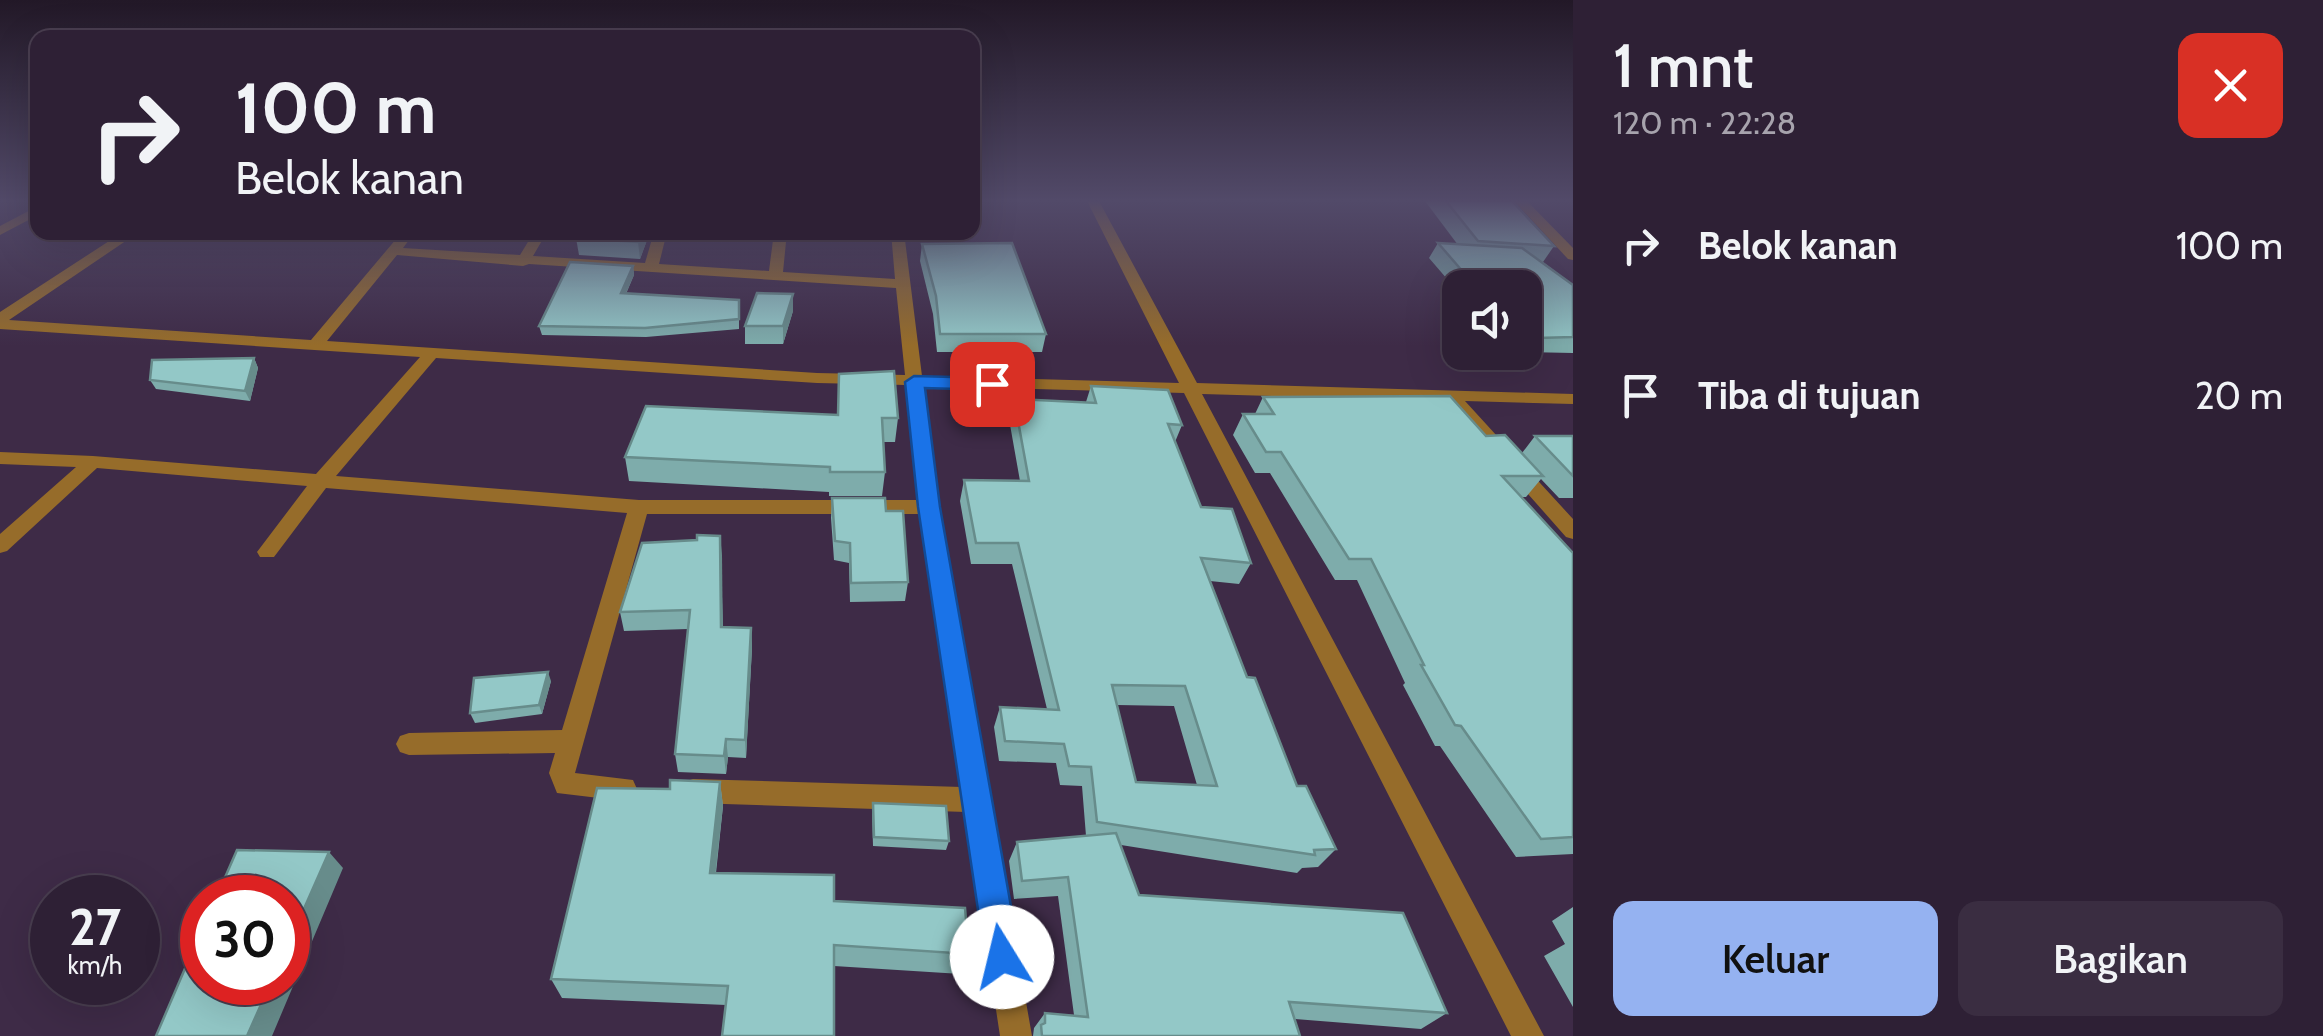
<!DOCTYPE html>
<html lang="id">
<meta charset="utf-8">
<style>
:root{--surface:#2e2035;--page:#3a2d41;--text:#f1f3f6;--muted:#a7a3ad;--line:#493e50;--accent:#95b2f1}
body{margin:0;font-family:Cabin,sans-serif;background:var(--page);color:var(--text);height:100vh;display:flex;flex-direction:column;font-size:38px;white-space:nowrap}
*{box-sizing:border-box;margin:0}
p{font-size:32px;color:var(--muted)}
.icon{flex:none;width:55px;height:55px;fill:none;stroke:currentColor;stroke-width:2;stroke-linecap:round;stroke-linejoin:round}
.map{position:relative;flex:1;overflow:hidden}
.side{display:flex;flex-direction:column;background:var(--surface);width:750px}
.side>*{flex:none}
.banner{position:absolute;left:30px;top:30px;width:950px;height:210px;border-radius:20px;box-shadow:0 10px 40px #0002,0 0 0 2px var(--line);background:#2e2035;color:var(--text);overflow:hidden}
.tools{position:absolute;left:1442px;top:270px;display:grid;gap:20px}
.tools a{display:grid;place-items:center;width:100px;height:100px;border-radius:20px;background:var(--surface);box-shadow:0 10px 40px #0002,0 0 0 2px var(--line);font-size:50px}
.speed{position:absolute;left:30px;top:875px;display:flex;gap:20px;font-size:50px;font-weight:700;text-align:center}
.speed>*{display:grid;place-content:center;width:130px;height:130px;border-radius:50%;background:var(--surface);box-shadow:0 10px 40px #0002,0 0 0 2px var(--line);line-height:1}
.speed small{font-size:25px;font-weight:400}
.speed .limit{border:15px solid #d22;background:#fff;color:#111}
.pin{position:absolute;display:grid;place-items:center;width:85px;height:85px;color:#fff;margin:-42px;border-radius:20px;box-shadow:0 5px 15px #0006}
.me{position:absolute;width:110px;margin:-55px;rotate:351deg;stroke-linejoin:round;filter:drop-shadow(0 0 8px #0008)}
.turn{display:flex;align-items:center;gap:35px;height:210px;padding:0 40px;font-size:45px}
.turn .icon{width:130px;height:130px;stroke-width:2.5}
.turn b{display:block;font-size:70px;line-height:85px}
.round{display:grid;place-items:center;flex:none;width:105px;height:105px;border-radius:20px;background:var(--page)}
.headline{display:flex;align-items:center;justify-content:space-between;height:170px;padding:0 40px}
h1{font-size:60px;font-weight:600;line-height:75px}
.action{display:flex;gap:20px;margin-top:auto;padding:20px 40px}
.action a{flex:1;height:115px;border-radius:20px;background:var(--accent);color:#111;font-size:40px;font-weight:600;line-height:115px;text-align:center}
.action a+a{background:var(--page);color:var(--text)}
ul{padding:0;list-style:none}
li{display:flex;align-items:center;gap:30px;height:150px;padding:0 40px}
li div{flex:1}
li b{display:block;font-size:38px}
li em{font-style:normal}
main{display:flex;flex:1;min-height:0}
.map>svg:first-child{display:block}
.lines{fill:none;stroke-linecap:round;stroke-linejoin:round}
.street{fill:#966c2a;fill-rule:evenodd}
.wall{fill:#7eacab;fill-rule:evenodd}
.shaded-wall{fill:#678c8b}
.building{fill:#93c8c7;stroke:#678c8b;stroke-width:2.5;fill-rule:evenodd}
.route{fill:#1a73e8;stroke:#114b97;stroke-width:2.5}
</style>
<main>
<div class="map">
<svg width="1573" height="1036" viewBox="0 0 1573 1036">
<rect width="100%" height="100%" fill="#3e2b47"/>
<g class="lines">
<g class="street">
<path d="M1087,201H1099L1197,383L1573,394V404L1465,401L1573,519V539L1566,537L1446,401L1202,394L1544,1036H1511L1184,393L923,386L939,507L1032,1036H1000L966,812L693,803L684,800L680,791L684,782L693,779L962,787L920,514H647L575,773L633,780L637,789L633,798L624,801L557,793L549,773L555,753L409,755L400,752L396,744L400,736L409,733L562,730L627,513L326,488L274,557H260L257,552L307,486L97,468L7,551L0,553V534L76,467L0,464V452L93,456L316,474L420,357L0,329V312L123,232H139L9,320L311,340L402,232H415L403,248L520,255L534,232H547L533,256L645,263L654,232H667L659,264L769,271L774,232H787L783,272L895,279L891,232H904L922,376L1179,383ZM397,255L523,266L529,264L896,288L905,375L817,373L327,341ZM436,358L817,383L906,385L918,500H639L336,476Z"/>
<polygon points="1514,201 1527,201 1573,248 1573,260 1568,259"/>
<polygon points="38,206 38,215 0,235 0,226"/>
</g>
</g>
<g class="wall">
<polygon points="1425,201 1512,201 1554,246 1543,262 1573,285 1573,353 1525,352 1525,288 1460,288 1460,294 1429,258 1438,243 1458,245"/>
<polygon points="579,232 650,232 640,259 579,255 576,238"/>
<polygon points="922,244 1046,334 1042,352 937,352 933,314 920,261"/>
<polygon points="633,266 634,275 626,294 739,300 739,329 646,337 542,335 539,326"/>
<polygon points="793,311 783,344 745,344 745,326"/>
<polygon points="254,358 258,368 250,401 156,389 150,380"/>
<polygon points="839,374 898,418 895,442 883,442 885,472 882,496 829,496 829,492 629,481 625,457 838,415"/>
<path d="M1091,386L1182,425L1175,442L1201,507L1251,563L1239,584L1210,581L1247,677L1297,786L1336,849L1318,867L1302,868L1297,873L1121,845L1139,895L1447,1013L1421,1029L1295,1019L1300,1036H1033L1034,1028L1045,1013L1074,1015L1058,896L1014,899L1009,861L1017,842L1086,836L1082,786L1060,785L1056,763L999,761L994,727L1000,707L1047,709L1012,564H971L960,501L964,480L1020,481L1009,419L1014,399L1086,402ZM1117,705L1174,706L1197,785L1136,782Z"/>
<polygon points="1263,397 1486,436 1522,453 1535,436 1573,436 1573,498 1559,498 1541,479 1526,497 1522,497 1573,553 1573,854 1516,857 1440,746 1435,746 1403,685 1405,683 1357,580 1335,580 1270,473 1255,473 1233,435 1243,414 1255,414"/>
<polygon points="832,498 886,511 908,582 905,601 850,602 849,563 834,560 831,518"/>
<polygon points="720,536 723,627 751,628 752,648 746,758 728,757 726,774 678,772 675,754 688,629 624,631 620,612 697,540"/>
<polygon points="551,681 542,714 475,723 470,713"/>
<polygon points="720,782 723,806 716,873 834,901 969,954 961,974 834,966 726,1005 562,998 551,979 670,789"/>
<polygon points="873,803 949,841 946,850 873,846 872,812"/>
<polygon points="1573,907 1573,1007 1544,956 1565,944 1552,921"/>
</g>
<g class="shaded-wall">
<polygon points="642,232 650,232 640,259 638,242"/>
<polygon points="633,266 634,275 622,302 621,293"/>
<polygon points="793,294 793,311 783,344 783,326"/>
<polygon points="254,358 258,368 250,401 245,391"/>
<polygon points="720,536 722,555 723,646 721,627"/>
<polygon points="751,628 752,648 746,758 745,740"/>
<polygon points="548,672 551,681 542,714 539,705"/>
<polygon points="726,739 728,757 726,774 724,756"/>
<polygon points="720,782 723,806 713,895 710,873"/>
<polygon points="329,852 343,868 272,1036 247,1036 271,982 288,982 288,945"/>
</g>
<g class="building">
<polygon points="1446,201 1512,201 1554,246 1478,241"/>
<polygon points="579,232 642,232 638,242 576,238"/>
<polygon points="1012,243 1046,334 940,334 936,296 922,244"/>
<polygon points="1438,243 1522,248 1573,285 1573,337 1537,338 1525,327 1525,288 1477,288"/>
<polygon points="570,262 633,266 621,293 739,300 739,319 645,328 539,326"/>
<polygon points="757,293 793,294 783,326 745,326"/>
<polygon points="254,358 245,391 150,380 152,360"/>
<polygon points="894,371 898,418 882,418 885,472 830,472 830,467 625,457 646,406 838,415 839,374"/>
<path d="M1091,386L1168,390L1182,425L1168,424L1201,507L1232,509L1251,563L1201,558L1247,677L1255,678L1297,786H1306L1336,849L1314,850L1315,855L1097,822L1091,767L1069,766L1064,744L1005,741L1000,707L1059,710L1018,543H976L964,480L1029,481L1014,399L1096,403ZM1112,685L1185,686L1217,786L1136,782Z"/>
<polygon points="1450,396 1486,436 1505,435 1543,476 1502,476 1573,553 1573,837 1541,839 1461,726 1455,725 1421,665 1424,665 1371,559 1349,559 1281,452 1266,452 1243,414 1274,414 1263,397"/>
<polygon points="1535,436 1573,436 1573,476"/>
<polygon points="832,498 885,498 886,511 903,511 908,582 851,583 850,543 835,541"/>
<polygon points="697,535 720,536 721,627 751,628 745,740 726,739 724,756 675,754 690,610 620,612 642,543 697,540"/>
<polygon points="548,672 539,705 470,713 474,678"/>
<polygon points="670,780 720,782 710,873 834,875 834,901 965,908 969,954 834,945 834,1036 722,1036 728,986 551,979 597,788 670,789"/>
<polygon points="873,803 946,806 949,841 874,837"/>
<polygon points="1116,833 1139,895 1403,913 1447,1013 1289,1002 1300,1036 1042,1036 1041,1025 1045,1023 1045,1013 1088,1017 1068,877 1022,881 1017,842"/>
<polygon points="237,850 329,852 288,945 288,898 216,898"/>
<polygon points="202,929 202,982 271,982 247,1036 156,1036"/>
</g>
<linearGradient id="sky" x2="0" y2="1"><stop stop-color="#221827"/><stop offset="0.58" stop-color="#524a69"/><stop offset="1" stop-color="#524a69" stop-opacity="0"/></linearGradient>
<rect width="1573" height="346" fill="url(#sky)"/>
<polygon class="route" points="914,376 992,378 1002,384 992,390 925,388 940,507 1020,957 1015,970 1002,975 990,970 985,957 918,507 905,382"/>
</svg>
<div class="tools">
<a><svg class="icon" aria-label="sound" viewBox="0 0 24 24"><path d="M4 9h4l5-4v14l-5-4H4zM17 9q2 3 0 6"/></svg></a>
</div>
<div class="speed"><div>27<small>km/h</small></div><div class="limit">30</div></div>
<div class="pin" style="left:992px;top:384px;background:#d93025"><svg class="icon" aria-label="arrive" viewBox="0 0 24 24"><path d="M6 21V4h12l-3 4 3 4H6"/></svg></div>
<svg class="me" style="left:1002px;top:957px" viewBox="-20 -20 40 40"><circle r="19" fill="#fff"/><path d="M0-13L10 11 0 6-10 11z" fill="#1a73e8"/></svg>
<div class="banner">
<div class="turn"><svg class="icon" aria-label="right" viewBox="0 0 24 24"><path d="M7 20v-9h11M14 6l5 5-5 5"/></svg><div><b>100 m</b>Belok kanan</div></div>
</div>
</div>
<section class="side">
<div class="headline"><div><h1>1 mnt</h1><p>120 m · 22:28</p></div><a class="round" style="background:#d93025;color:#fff"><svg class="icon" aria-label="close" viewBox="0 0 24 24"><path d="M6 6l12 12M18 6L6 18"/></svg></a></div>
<ul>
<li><svg class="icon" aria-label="right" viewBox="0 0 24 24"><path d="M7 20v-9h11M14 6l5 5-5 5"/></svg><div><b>Belok kanan</b></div><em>100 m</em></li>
<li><svg class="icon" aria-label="arrive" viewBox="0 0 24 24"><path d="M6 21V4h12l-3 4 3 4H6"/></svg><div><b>Tiba di tujuan</b></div><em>20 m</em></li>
</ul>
<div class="action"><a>Keluar</a><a>Bagikan</a></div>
</section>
</main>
